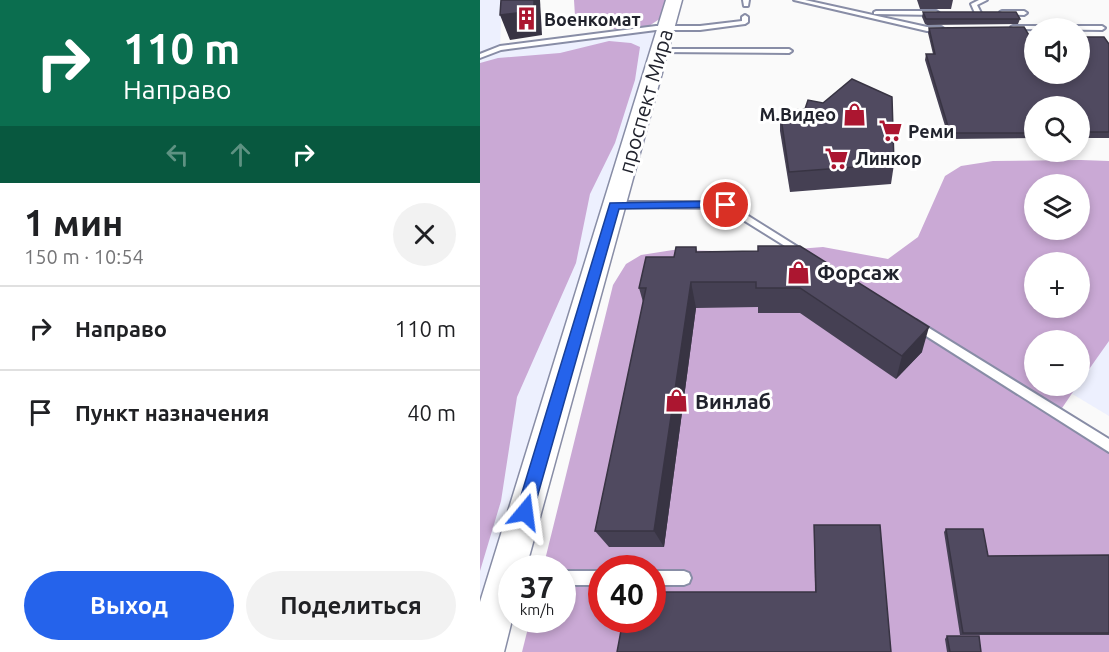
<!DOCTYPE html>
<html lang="ru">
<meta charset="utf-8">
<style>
:root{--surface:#fff;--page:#f2f2f2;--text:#202124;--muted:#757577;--line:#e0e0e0;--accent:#2563eb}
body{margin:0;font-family:Ubuntu,sans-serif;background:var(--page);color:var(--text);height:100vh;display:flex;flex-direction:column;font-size:22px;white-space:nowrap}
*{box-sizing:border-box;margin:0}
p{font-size:20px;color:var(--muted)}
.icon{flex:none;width:33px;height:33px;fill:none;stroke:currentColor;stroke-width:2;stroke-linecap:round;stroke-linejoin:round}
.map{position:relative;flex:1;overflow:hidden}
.sheet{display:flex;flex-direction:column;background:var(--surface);width:480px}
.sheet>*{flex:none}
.top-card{background:#0b6e4f;color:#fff;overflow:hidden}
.tools{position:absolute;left:544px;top:18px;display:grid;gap:12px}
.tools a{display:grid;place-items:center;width:66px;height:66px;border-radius:50%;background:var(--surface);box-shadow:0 3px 9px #0003;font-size:30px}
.speed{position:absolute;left:18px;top:555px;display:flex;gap:12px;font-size:30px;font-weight:700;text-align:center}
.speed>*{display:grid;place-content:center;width:78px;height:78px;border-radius:50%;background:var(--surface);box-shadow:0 3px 9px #0003;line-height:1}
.speed small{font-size:15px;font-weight:400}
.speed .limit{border:9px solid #d22;background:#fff;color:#111}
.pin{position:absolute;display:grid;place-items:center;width:51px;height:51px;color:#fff;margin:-26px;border:3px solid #fff;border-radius:50%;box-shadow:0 2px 6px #0007}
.me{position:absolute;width:66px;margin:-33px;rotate:16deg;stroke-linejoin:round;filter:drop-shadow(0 0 4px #0008)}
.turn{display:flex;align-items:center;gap:21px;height:126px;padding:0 24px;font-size:27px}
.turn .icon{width:78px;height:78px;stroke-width:2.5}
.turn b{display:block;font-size:42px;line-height:51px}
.lanes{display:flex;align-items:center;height:57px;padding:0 24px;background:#0003;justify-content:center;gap:30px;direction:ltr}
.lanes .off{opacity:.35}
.round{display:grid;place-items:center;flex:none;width:63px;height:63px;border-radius:32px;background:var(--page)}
.head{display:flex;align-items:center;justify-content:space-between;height:102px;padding:0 24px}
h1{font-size:36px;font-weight:700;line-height:45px}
.cta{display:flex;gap:12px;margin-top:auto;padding:12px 24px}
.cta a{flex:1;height:69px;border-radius:36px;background:var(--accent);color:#fff;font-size:24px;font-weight:700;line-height:69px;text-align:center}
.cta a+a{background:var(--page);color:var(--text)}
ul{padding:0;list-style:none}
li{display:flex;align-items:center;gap:18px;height:84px;padding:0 24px;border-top:2px solid var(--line)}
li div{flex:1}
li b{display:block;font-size:22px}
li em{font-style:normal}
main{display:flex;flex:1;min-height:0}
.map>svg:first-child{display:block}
.built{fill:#edf0fe}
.forest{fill:#caa9d5;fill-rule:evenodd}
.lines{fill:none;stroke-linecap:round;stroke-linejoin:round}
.service-casing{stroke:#888da6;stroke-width:4}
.tertiary-casing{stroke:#888da6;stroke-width:3}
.service{fill:#fff;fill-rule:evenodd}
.tertiary{fill:#fff;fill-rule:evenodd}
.wall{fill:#454053}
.shaded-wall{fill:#383443}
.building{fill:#504a60;stroke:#383443;stroke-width:1.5}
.route{fill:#2563eb;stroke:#184099;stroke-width:1.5}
.labels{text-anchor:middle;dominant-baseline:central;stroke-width:6;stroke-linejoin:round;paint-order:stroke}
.far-poi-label{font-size:18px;font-weight:bold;fill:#21232d;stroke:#fff;text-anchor:start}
.street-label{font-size:21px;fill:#21232d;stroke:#fff}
.poi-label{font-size:21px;font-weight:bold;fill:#21232d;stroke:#fff;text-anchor:start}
</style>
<main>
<section class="sheet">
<div class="top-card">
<div class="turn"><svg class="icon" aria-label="right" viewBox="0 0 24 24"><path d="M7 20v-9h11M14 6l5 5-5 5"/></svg><div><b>110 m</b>Направо</div></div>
<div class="lanes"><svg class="icon off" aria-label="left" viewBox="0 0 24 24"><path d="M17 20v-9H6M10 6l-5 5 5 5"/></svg><svg class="icon off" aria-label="ahead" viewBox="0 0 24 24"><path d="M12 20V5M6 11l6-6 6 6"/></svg><svg class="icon" aria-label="right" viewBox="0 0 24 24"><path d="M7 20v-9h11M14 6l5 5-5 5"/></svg></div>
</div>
<div class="head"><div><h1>1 мин</h1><p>150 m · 10:54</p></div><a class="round"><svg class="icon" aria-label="close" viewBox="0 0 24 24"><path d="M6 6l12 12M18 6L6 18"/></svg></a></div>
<ul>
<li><svg class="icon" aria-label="right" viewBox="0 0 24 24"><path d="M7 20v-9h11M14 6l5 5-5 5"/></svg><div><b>Направо</b></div><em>110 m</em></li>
<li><svg class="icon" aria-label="arrive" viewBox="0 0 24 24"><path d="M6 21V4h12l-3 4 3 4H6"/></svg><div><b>Пункт назначения</b></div><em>40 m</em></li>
</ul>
<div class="cta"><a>Выход</a><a>Поделиться</a></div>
</section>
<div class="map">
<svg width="629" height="652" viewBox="0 0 629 652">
<rect width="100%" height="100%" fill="#fafafa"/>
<g class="built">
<polygon points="0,0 22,0 20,48 186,28 4,652 0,652"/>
<polygon points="629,299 629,416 579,386 600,386 600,340"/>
</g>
<g class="forest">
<polygon points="94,0 186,0 181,18 169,26 134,29 125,24 101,19 95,16"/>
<polygon points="129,41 151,43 160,47 155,80 135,143 110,194 96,263 37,397 21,501 0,571 0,63 18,58 80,53"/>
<path d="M601,160L629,161V341L600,382V340H555V386H597L578,414L629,446V652H42L50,620H82V568H63L133,285L146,264L161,255L193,250L280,252L343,247L408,259L438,237L465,176L481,166L513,161ZM555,184H600V230H555ZM555,262H600V308H555ZM122,568H172V620H122Z"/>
</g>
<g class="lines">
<defs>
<g id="service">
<polygon points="263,0 269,0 268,6 264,6"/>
<polygon points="314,0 325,0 447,27 461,27 464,29 461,31 447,31"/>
<polygon points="499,0 507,0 497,5 501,13 498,15 495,13 491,4"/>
<polygon points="396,11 456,11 459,13 456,15 394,14 394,12"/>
<polygon points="522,11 544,11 547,13 544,15 520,14 520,12"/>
<polygon points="265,15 268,17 268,22 265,24 220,30 176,30 21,50 0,58 0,54 20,46 176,26 220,26 262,21 262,17"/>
<polygon points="533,26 622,26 625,28 622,30 531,29 531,27"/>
<polygon points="179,49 309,49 312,51 309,53 177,52 177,50"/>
<polygon points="134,202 246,202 329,254 324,257 321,256 244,208 131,207 131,203"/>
<polygon points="436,320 629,439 629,452 432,327 431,324 432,321"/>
<rect x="82" y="571" width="40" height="14"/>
<polygon points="172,571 204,571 209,573 211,578 209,583 204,585 172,585"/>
</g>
<polygon id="tertiary" points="186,0 202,0 46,568 32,568 32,620 24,652 0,652 0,602"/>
</defs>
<use href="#service" class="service-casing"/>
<use href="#tertiary" class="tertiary-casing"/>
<use href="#service" class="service"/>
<use href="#tertiary" class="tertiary"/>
</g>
<g class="wall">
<polygon points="437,0 473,0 471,9 440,9"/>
<polygon points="443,12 540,19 538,24 447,25 445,24 442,17"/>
<polygon points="449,28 629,44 629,138 600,138 600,106 555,106 555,138 469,139 445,60 446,54 453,54 448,33"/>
<polygon points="300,111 414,164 411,184 310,192 300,131"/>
<polygon points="216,247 217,252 278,251 442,352 416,379 320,313 278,313 278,307 216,308 184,547 129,547 115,531 163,302 159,288 194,257"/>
<polygon points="334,525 411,652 335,592"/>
<polygon points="466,529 508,556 629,555 629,635 480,635 464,532"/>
<polygon points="467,636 501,652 467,652 465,639"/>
</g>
<g class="shaded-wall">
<polygon points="54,0 60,0 62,35 30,40 20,15"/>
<polygon points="211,282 216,308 184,547 174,531"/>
<polygon points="449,327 442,352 416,379 422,356"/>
</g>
<g class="building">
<polygon points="21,0 54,0 54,11 20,15"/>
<polygon points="443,12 536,12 540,19 446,19"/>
<polygon points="544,27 550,37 555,37 555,74 600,74 600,37 624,37 629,44 629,132 600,132 600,106 555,106 555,133 470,133 446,54 455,54 449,28"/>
<polygon points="372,79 412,97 414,164 309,172 300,111 325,109 328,100 343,103"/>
<polygon points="278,246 320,246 449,327 422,356 320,288 276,288 276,282 211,282 174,531 115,531 166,288 159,288 166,257 194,257 196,247 216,247 216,252 278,251"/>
<polygon points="334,525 400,525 411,652 137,652 143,620 172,620 172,592 336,592"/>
<polygon points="466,529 503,529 508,556 629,555 629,633 483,633"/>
<polygon points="467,636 499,636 501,652 470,652"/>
</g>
<polygon class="route" points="246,201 250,202 250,207 139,209 53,512 51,518 45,520 39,518 36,512 130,203"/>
<defs>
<symbol id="building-bare" viewBox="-9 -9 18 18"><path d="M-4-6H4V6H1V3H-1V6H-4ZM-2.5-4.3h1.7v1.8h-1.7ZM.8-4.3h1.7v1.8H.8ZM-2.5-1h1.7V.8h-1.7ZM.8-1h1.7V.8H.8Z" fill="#ac1630" stroke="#fff" stroke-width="2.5" paint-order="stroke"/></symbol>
<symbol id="shop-bare" viewBox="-9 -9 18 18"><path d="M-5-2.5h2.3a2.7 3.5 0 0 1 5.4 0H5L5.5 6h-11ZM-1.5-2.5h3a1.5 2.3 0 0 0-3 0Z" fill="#ac1630" stroke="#fff" stroke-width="2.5" paint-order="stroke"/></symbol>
<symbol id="supermarket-bare" viewBox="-9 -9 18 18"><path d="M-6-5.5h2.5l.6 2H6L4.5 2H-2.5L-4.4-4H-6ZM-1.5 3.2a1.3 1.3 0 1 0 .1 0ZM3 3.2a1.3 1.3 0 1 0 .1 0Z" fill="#ac1630" stroke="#fff" stroke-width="2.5" paint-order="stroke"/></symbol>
</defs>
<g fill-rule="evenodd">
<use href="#building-bare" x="30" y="2" width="33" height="33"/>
<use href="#shop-bare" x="358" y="98" width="33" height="33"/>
<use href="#supermarket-bare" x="394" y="114" width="33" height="33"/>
<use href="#supermarket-bare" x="340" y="142" width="33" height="33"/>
<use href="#shop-bare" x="302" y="256" width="33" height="33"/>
<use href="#shop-bare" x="180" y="384" width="33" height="33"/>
</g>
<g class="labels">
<g class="far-poi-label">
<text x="64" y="19">Военкомат</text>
<text x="356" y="114" text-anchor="end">М.Видео</text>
<text x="428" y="131">Реми</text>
<text x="375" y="158">Линкор</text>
</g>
<g class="street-label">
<text transform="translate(165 101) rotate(-74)">проспект Мира</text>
</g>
<g class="poi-label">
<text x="337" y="272">Форсаж</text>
<text x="215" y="401">Винлаб</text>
</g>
</g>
</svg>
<div class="tools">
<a><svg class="icon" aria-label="sound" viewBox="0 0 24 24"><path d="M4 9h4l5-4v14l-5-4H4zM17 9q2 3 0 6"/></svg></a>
<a><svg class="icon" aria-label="search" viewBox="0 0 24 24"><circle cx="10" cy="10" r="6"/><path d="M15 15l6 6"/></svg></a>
<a><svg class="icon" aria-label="layers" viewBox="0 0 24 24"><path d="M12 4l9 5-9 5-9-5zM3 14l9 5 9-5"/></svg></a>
<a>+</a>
<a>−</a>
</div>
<div class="speed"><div>37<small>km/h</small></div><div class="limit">40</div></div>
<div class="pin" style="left:246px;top:205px;background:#d93025"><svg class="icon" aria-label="arrive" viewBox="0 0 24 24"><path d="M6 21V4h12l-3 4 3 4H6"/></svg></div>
<svg class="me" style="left:45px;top:512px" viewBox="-20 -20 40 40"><path d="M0-17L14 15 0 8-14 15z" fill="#2563eb" stroke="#fff" stroke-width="4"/></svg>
</div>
</main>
